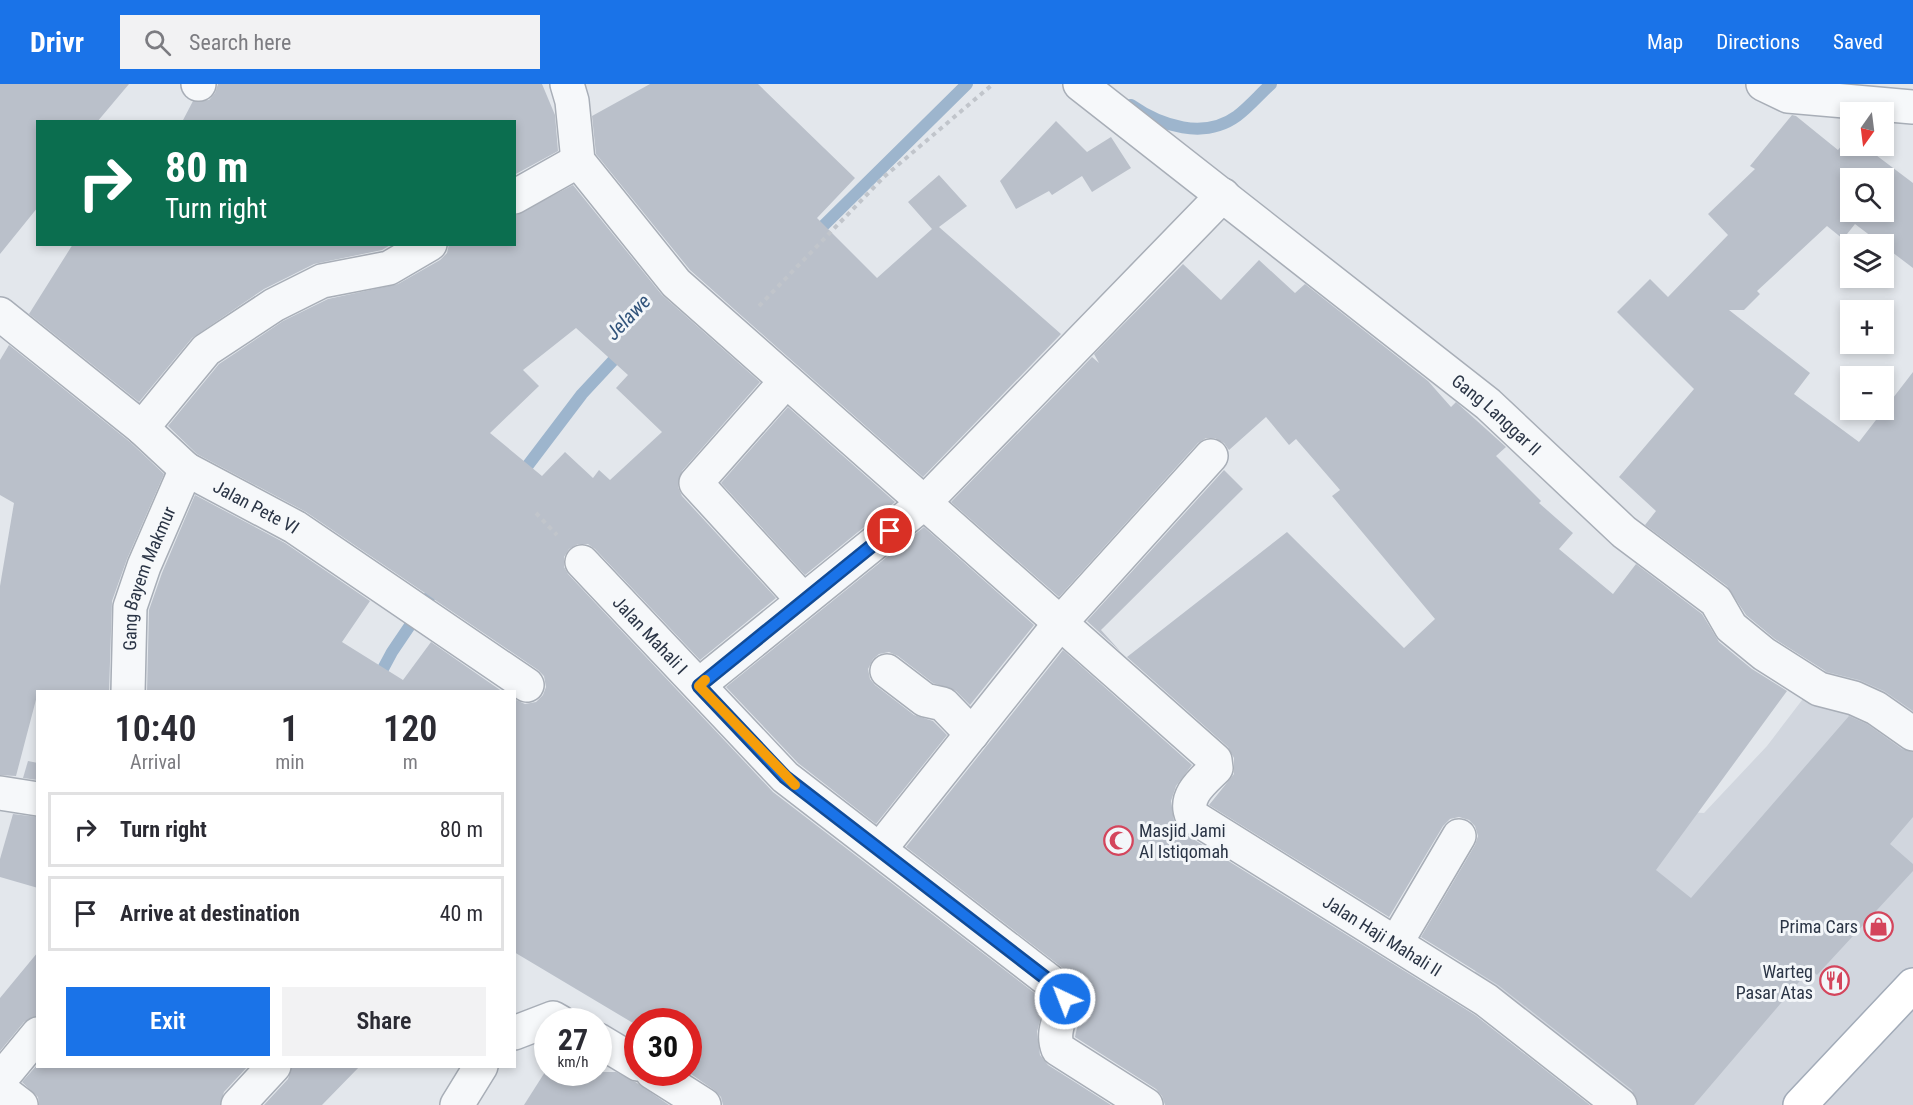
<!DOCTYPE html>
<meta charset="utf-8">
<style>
:root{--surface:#fff;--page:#f2f2f3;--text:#2b2b33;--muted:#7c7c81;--line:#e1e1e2;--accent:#1a73e8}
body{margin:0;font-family:"Roboto Condensed",sans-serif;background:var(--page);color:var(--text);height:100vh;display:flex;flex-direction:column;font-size:22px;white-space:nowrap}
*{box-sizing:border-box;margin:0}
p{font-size:20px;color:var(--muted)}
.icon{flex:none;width:33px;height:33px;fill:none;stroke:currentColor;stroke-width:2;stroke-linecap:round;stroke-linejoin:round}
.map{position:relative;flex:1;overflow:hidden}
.side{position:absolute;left:36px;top:606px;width:480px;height:378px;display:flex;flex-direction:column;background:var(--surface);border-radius:0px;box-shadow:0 3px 9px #0003}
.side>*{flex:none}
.banner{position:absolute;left:36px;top:36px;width:480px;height:126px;border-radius:0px;box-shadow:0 3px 9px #0003;background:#0b6e4f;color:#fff;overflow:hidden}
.needle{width:39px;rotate:194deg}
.controls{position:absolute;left:1840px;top:18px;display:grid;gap:12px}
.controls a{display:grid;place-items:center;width:54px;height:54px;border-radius:0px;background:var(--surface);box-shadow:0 3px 9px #0003;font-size:30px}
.speed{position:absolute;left:534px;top:924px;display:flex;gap:12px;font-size:30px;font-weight:700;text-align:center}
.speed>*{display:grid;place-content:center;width:78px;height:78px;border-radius:50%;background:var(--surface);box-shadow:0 3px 9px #0003;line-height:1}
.speed small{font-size:15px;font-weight:400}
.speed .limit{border:9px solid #d22;background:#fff;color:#111}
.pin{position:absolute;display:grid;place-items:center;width:51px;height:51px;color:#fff;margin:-26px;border:3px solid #fff;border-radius:50%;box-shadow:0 2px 6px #0007}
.me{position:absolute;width:66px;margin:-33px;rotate:317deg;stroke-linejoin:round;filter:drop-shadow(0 0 4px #0008)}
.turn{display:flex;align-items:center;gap:21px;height:126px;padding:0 30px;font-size:27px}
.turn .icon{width:78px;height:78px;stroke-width:2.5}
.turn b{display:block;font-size:42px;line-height:51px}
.eta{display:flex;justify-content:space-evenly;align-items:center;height:102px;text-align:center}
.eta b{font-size:36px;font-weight:600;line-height:42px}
.primary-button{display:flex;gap:12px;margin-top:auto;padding:12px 30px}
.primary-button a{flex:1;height:69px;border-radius:0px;background:var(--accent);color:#fff;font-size:24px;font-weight:600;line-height:69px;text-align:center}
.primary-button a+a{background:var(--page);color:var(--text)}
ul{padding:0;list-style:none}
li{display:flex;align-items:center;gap:18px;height:75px;margin:0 12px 9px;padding:0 18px;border:3px solid var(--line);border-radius:0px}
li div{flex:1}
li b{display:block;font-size:22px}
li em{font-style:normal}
header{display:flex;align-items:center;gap:36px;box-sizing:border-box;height:84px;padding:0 30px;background:var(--accent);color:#fff}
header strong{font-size:28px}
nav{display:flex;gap:33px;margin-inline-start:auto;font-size:21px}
.search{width:420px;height:54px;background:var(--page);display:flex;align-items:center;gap:15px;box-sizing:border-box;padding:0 21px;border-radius:0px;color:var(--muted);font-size:22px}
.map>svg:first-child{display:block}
.built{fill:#d1d6de}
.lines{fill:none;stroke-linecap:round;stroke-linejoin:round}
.stream{stroke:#9db5cd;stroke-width:12}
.building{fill:#bac0ca;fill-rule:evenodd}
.minor-casing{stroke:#a8aeb7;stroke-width:36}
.major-casing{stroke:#a2abb8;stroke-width:36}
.path{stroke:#c1c5cb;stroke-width:4;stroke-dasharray:4.5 4.5;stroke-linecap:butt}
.minor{stroke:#f6f8fa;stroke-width:33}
.major{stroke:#fff;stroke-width:33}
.route-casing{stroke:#114b97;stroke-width:15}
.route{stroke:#1a73e8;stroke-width:10}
.slow{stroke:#f59e0b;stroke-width:10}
.labels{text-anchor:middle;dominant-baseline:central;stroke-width:6;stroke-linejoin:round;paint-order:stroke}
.street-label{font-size:18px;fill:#2a3445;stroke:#f3f6f9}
.poi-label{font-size:18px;fill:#2a3445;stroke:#f3f6f9;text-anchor:end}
.water-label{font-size:20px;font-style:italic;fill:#32547b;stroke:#f3f6f9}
</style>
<header>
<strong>Drivr</strong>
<div class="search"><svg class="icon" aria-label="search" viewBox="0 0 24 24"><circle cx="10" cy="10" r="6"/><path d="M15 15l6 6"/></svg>Search here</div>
<nav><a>Map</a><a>Directions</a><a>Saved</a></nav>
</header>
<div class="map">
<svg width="1913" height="1021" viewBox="0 0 1913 1021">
<rect width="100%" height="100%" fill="#e3e7ec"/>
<polygon class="built" points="1913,471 1913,1021 1622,1021 1466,901 1539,795 1690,728 1704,729 1767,662"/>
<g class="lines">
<g class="stream">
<path d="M1131,21C1161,42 1204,56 1237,32C1249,23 1260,10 1271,0"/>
<polyline points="814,151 967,0"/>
<polyline points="519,393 582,310 622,267"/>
<polyline points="377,596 392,568 438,500"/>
</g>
</g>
<g class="building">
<polygon points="0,0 129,0 97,38 38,38 38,123 0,170"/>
<polygon points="218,0 542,0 555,31 558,67 514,91 514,38 182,38 193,17 209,16 215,9"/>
<polygon points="650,0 758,0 855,94 817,134 877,194 932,145 908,118 939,91 967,122 939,143 1061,250 923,393 690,186 596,70 592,32"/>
<path d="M1792,31L1796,32L1838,66L1850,51L1851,62H1864L1913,99V184L1855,140L1843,155L1827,142L1757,207L1760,210L1744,226H1729L1810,289L1794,310L1859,358L1913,288V627L1884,607L1859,596L1827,588L1775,555L1746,531L1727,502L1645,441L1656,427L1619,393L1694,305L1617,228L1650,195L1668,213L1728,151L1708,130L1755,85L1750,82ZM1851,94H1884V128H1851Z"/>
<polygon points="1056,37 1087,68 1111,53 1131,84 1092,108 1082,92 1052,111 1049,107 1016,125 1000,97"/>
<path d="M573,101L662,211L760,298L682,387L678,403L682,412L776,514L700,576L595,465L588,460H578L569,465L564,473V483L568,490L773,708L1045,917L1037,948L1040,971L1048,981L1111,1021H723L721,1013L714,1006L688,988V938H638V942L514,868V615L525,620L536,618L543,611L546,603L544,592L538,586L306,428L197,370L168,342L219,280L283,237L328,215L398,200L440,176L447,169L449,160H514V132ZM576,244L628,291L616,304L662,348L610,396L599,386L593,394L565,368L542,392L490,349L539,302L523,286Z"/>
<polygon points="73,160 392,160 382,166 314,180 264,205 192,254 139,318 29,230"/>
<polygon points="1259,176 1295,209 1305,200 1428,297 1451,323 1456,318 1506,363 1496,372 1541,417 1539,419 1573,449 1559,465 1613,510 1636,480 1702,530 1719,558 1752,585 1787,607 1656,786 1691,814 1849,632 1867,640 1902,665 1913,668 1913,733 1890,760 1913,780 1913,787 1817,891 1810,885 1694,1021 1638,1021 1632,1006 1498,901 1421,853 1475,761 1478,752 1475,742 1469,736 1459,733 1450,735 1443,742 1389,833 1209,721 1234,690 1234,674 1228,663 1127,573 1287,448 1404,564 1435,535 1332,412 1340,406 1296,355 1289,361 1266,333 1229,366 1224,359 1215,354 1206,354 1198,359 1059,513 951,418 1092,273 1099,279 1094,270 1183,180 1221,216"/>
<polygon points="9,261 130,358 164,390 127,475 112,517 109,608 38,608 16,692 0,691 0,502 14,419 0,411 0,276"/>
<polygon points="788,323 895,418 805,491 721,399"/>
<polygon points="1224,386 1243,405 1101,546 1120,567 1087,537"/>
<polygon points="195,411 285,459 370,517 342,558 403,596 431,558 503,608 147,608 149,526 162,489"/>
<polygon points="924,443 1034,541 970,621 956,607 933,599 898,572 889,568 879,570 873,575 868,585 870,595 875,601 914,631 933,637 947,651 876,740 798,679 726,603"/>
<polygon points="1063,566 1192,681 1176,702 1171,717 1174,737 1182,748 1475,931 1590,1021 1165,1021 1162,1012 1156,1005 1075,953 1084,911 1082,902 1077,895 906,763"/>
<polygon points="28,677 38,679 38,696 23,694"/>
<polygon points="13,730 38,733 38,804 0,793 0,775"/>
<polygon points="38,868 38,932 24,938 0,967 0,914"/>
<polygon points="38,980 38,982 248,982 224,1008 220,1021 39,1021 38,1013 22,998"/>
<polygon points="292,982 360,982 322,1021 264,1021 288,995"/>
<polygon points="545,988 616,988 637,999 669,1021 524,1021"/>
</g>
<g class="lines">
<defs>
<g id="minor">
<polyline points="198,0 199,0"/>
<path id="s1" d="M567,0L572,17L578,77L676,199L1215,676L1216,684C1203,697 1183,712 1192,732L1486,916L1620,1021"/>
<path id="s2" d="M1080,0L1488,320L1624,448L1716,517L1731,543L1764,570L1819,605L1854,614L1876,624L1913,650"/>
<polyline points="1763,0 1788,12 1913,23"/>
<polyline points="514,113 578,77"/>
<path id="s3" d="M0,230L142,344L186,385L295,443L527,601"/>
<polyline points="786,297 696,399 803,516"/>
<polyline points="142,344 206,266 274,221 322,197 389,184 430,160"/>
<path id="s4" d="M582,478L785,693L1065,909C1065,929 1050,945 1058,965L1146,1021"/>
<polyline points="887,587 925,616 943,620 972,650"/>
<polyline points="699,601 924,419 1223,111"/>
<path id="s5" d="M128,608L130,523L144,482L186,385"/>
<polyline points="0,709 38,715"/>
<polyline points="880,765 1061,538 1211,372"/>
<polyline points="1396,859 1459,752"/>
<polyline points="514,949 553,934 560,938"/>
<polyline points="598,956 638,980"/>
<polyline points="652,988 704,1021"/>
<polyline points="0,996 38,950"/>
<polyline points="0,1005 21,1021"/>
<polyline points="238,1021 274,982"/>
<polyline points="457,1021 481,982"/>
</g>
<polyline id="major" points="1800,1021 1913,901"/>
</defs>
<use href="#minor" class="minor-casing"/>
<use href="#major" class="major-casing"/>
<g class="path">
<polyline points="759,222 885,92 993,0"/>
<polyline points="536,429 557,451"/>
</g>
<use href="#minor" class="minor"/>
<use href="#major" class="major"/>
</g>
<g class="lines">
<defs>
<polyline id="route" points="890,447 699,602 785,693 1065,909 1065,915"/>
</defs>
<use href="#route" class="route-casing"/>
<use href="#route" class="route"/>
<polyline class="slow" points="705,596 699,602 795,701"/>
</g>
<defs>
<symbol id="mosque-ring" viewBox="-11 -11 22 22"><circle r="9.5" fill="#f3f6f9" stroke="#d4455c" stroke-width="1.5"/><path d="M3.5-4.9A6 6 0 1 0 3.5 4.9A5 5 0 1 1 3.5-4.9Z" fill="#d4455c"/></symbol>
<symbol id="shop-ring" viewBox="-11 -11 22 22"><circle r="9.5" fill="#f3f6f9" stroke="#d4455c" stroke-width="1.5"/><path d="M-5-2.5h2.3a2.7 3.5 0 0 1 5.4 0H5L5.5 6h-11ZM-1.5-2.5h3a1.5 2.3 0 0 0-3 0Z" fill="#d4455c"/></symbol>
<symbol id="restaurant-ring" viewBox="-11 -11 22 22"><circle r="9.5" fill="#f3f6f9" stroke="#d4455c" stroke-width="1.5"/><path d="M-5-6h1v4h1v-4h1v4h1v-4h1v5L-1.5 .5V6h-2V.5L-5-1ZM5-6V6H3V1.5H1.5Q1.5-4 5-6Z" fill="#d4455c"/></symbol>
</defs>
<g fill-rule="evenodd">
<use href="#mosque-ring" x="1102" y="740" width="33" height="33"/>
<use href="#shop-ring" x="1862" y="826" width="33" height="33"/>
<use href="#restaurant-ring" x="1818" y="880" width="33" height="33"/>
</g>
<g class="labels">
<g class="street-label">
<text stroke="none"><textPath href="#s2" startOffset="532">Gang Langgar II</textPath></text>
<text stroke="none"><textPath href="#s3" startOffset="322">Jalan Pete VI</textPath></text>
<text stroke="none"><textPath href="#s5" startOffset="117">Gang Bayem Makmur</textPath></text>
<text stroke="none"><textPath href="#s4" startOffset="100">Jalan Mahali I</textPath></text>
<text stroke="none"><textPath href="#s1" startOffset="1245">Jalan Haji Mahali II</textPath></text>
</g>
<g class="poi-label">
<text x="1139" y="746" text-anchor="start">Masjid Jami<tspan x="1139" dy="21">Al Istiqomah</tspan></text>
<text x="1858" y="842">Prima Cars</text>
<text x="1813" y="887">Warteg<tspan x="1813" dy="21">Pasar Atas</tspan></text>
</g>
<g class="water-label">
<text transform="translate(628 233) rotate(-46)">Jelawe</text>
</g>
</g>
</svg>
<div class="controls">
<a><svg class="needle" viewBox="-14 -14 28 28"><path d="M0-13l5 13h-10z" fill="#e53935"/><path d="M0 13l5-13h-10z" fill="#7c7c81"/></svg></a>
<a><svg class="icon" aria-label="search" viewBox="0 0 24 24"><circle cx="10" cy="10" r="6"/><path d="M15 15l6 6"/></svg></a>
<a><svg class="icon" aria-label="layers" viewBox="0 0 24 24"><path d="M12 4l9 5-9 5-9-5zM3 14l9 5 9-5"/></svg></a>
<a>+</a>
<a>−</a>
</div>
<div class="speed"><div>27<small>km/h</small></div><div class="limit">30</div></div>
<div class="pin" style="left:890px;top:447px;background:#d93025"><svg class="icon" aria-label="arrive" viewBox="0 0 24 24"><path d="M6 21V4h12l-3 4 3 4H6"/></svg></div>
<svg class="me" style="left:1065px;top:915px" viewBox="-20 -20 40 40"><circle r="17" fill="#1a73e8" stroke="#fff" stroke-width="3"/><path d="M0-11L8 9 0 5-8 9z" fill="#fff"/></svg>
<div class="banner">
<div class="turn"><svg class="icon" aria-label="right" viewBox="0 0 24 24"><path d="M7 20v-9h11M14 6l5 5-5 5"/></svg><div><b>80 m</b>Turn right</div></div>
</div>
<section class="side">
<div class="eta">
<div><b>10:40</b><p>Arrival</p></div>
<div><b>1</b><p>min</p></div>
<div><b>120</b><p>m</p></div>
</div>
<ul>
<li><svg class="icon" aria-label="right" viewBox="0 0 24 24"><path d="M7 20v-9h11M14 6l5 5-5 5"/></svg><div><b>Turn right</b></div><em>80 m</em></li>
<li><svg class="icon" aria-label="arrive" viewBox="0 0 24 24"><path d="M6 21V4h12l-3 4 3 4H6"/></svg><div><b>Arrive at destination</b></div><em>40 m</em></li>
</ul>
<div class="primary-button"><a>Exit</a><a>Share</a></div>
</section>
</div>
